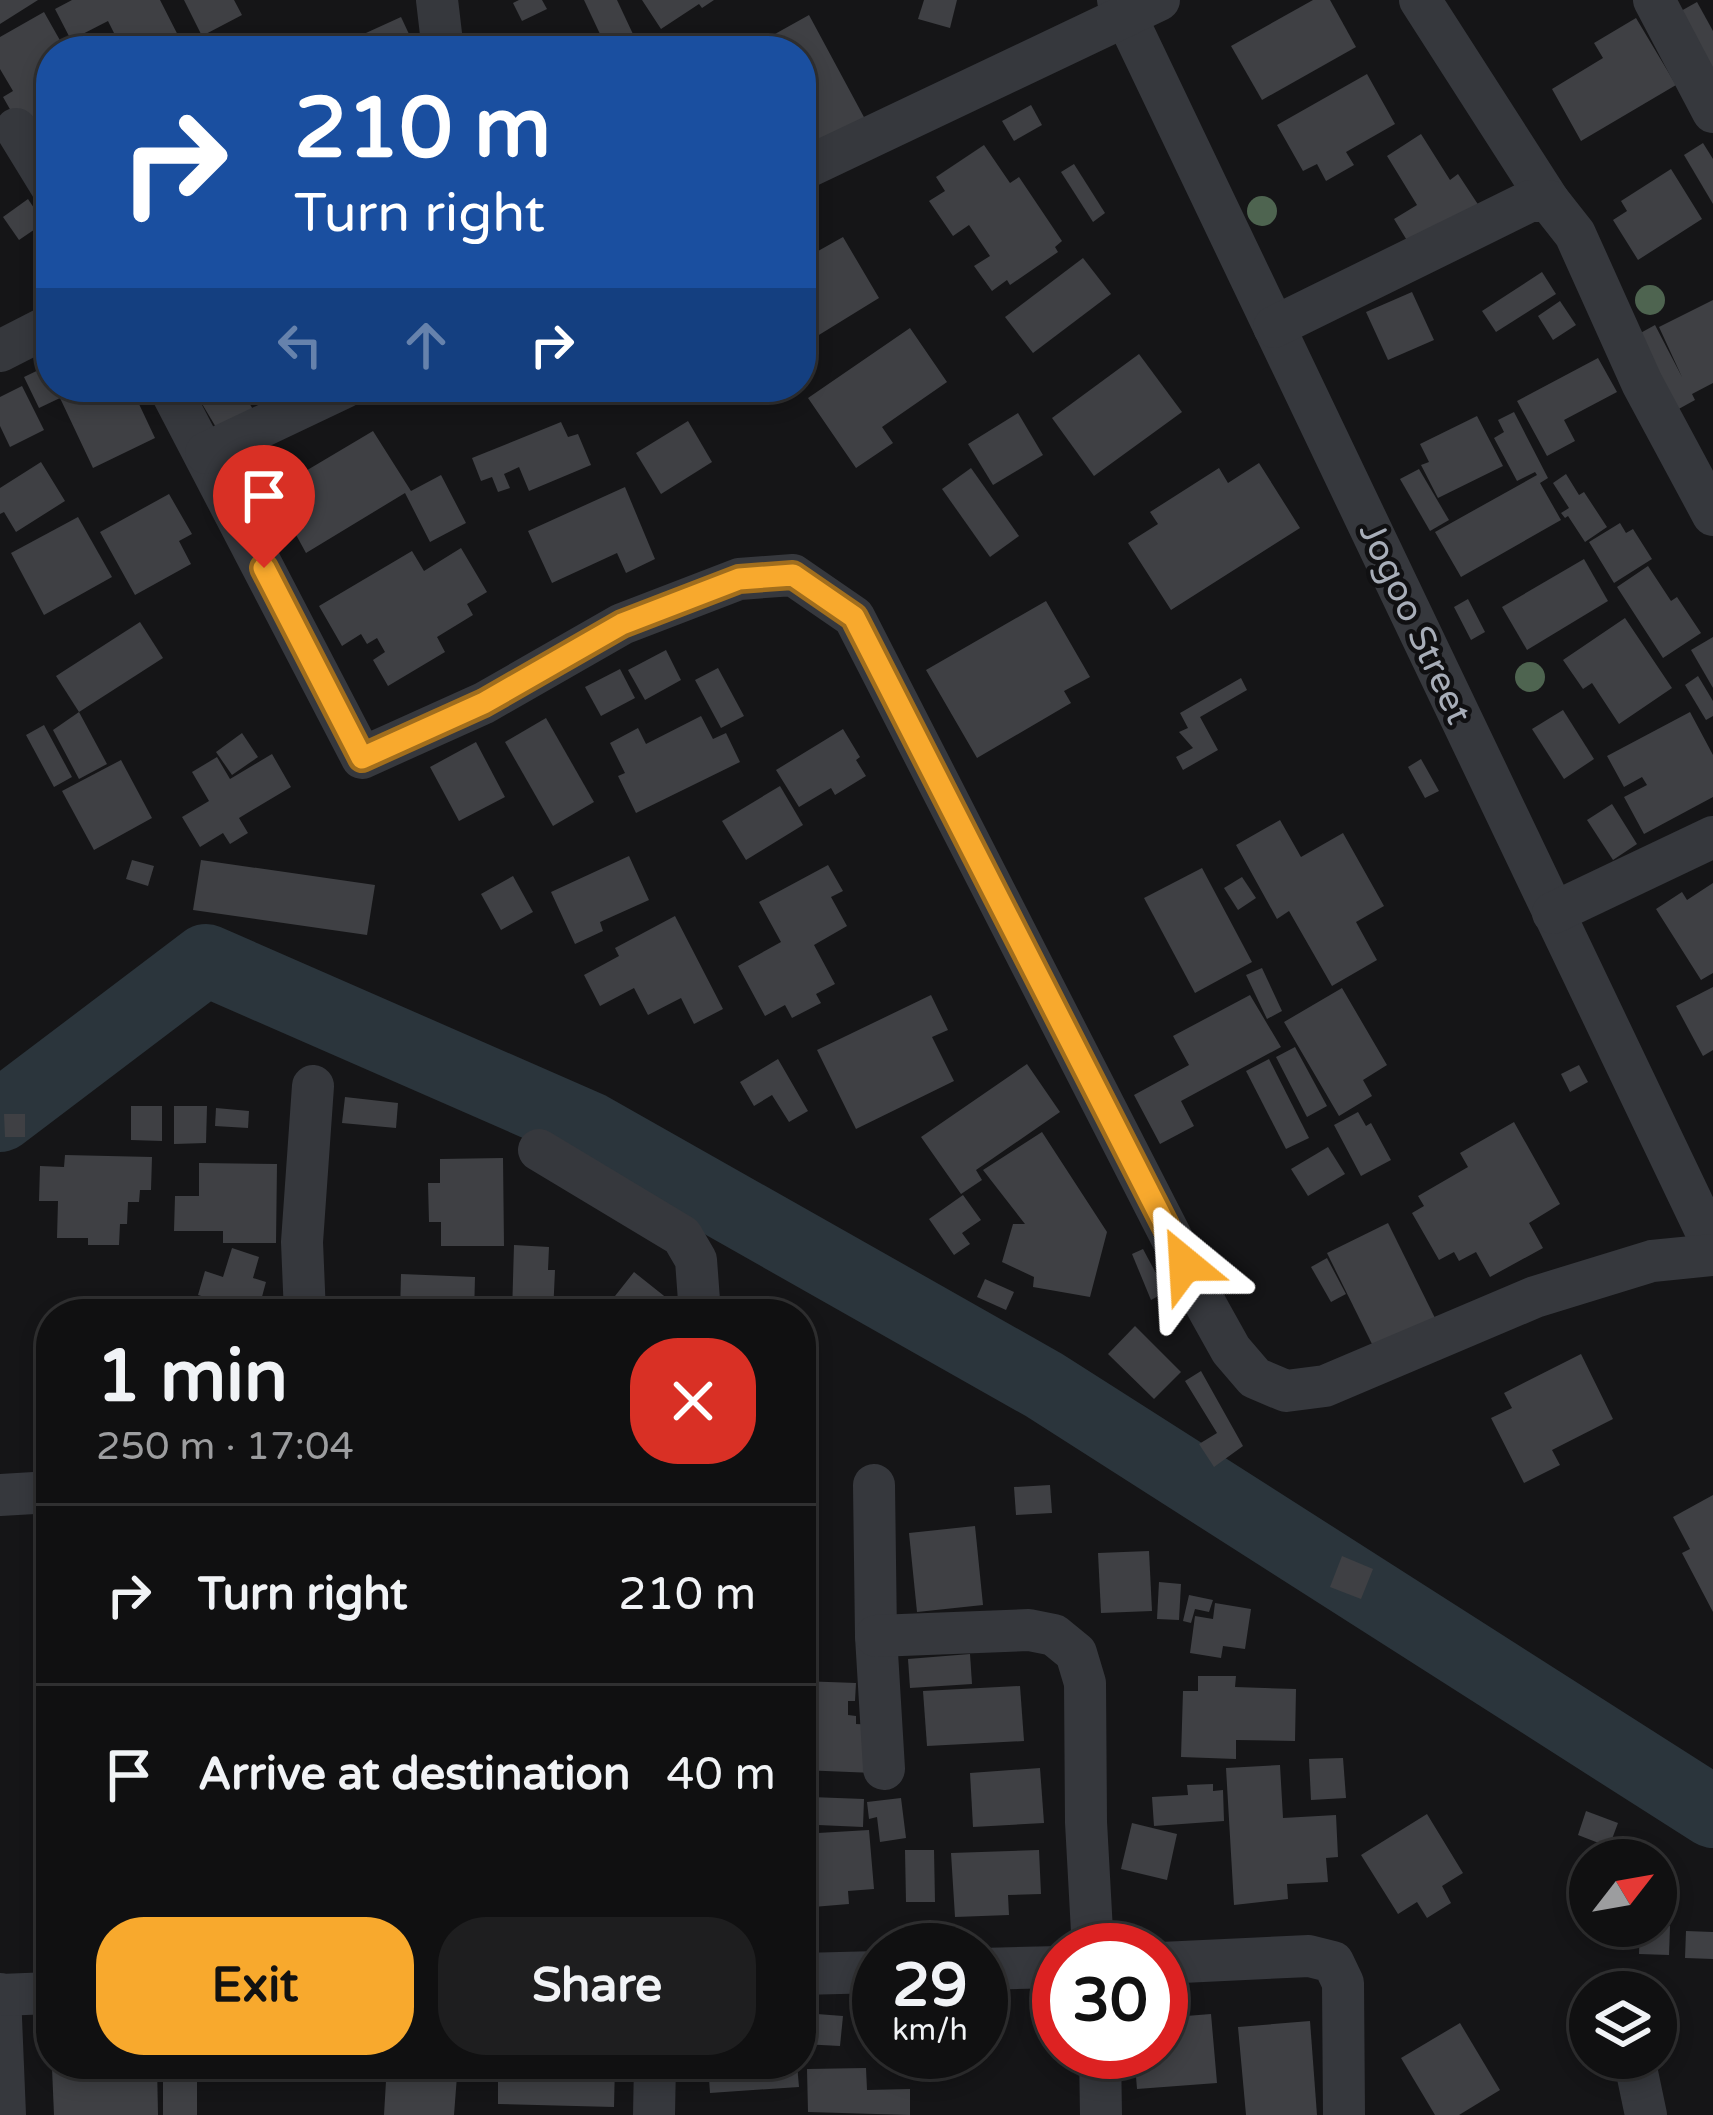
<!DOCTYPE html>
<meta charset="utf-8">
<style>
:root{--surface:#101011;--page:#1e1e1f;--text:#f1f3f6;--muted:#9c9d9f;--line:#303031;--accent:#f8a92d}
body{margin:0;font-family:"Varela Round",sans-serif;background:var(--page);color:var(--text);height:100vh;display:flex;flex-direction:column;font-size:45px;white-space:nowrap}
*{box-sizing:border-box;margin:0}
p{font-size:39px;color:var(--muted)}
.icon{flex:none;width:66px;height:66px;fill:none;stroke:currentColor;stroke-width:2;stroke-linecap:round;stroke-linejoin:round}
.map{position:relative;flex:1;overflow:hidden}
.sheet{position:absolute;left:36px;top:1299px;width:780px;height:780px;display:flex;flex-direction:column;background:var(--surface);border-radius:48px;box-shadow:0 6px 18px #0003,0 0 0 3px var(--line)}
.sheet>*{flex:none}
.hud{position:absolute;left:36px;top:36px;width:780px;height:366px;border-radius:48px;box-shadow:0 6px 18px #0003,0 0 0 3px var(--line);background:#1a4fa0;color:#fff;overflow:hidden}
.needle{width:78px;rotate:59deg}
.tools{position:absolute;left:1569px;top:1839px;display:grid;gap:24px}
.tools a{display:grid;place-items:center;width:108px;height:108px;border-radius:50%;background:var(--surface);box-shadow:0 6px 18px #0003,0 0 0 3px var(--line);font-size:60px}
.speed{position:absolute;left:852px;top:1923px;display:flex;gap:24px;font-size:60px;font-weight:700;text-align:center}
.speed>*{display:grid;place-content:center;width:156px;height:156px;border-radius:50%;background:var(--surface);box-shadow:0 6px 18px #0003,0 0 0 3px var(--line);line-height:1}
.speed small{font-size:30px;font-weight:400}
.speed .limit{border:18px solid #d22;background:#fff;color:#111}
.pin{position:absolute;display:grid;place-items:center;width:102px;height:102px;color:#fff;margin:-123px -51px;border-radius:50% 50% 50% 0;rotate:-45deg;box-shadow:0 0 12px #0007}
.pin .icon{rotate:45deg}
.me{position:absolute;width:132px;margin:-66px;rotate:333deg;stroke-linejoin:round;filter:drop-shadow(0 0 9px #0008)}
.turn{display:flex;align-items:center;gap:42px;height:252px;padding:0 60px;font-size:54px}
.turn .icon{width:156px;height:156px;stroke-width:2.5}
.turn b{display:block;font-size:84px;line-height:102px}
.lanes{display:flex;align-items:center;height:114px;padding:0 60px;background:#0003;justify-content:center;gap:60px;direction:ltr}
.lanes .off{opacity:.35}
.round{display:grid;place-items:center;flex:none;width:126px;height:126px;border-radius:48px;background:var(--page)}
.head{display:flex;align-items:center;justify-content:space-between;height:204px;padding:0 60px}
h1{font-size:72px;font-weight:700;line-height:90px}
.action{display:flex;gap:24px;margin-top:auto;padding:24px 60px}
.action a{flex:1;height:138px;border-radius:48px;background:var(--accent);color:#111;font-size:48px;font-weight:700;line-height:138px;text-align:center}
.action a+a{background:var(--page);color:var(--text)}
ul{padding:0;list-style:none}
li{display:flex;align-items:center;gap:36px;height:180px;padding:0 60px;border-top:3px solid var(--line)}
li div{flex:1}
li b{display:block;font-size:45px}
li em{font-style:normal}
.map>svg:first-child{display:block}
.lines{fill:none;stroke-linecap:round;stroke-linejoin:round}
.river{stroke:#2b353c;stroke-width:72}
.building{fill:#3f4044}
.minor{stroke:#36383d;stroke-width:42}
.tree{fill:#4e6450}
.route-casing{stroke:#a16e1d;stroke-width:30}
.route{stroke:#f8a92d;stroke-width:21}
.labels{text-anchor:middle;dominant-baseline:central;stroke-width:9;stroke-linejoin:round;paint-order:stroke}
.street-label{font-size:36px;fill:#a7adb8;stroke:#101012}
</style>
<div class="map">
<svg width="1713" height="2115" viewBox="0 0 1713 2115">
<rect width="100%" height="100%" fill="#151517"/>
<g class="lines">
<polyline class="river" points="0,1116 206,960 590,1128 1044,1385 1713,1812"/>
</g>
<g class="building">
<polygon points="0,0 38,0 0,24"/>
<polygon points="72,0 160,0 186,51 123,51 108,21 71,40 55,9"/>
<polygon points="184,0 234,0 242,15 202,36"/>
<polygon points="519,0 542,0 547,9 522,21 513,3"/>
<polygon points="584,0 617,0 640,49 608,51"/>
<polygon points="642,0 714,0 702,8 699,4 661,29"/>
<polygon points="924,0 957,0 950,28 918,19"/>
<polygon points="1313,0 1330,0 1356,47 1262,100 1231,46"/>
<polygon points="1697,2 1713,31 1713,88 1672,16"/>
<polygon points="44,12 66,51 51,51 51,106 19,125 3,97 13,91 0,69 0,37"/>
<polygon points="809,15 865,119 806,151 801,141 801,51 750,48"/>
<polygon points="401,17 417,51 347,51 344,43"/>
<polygon points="1636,18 1676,85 1581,141 1552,89 1603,58 1594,43"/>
<polygon points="1367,74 1395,124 1346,152 1354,165 1326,181 1317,164 1303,171 1277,125"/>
<polygon points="1031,105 1042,125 1014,141 1002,121"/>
<polygon points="1421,134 1450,180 1458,174 1481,209 1414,252 1394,219 1417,205 1387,156"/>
<polygon points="1703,143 1713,159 1713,204 1684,155"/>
<polygon points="984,145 1010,183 1019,177 1062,241 1055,247 1058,252 1010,285 1007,280 992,291 974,266 990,256 969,225 953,236 929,201 945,191 936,177"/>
<polygon points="1074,164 1105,213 1093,222 1061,172"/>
<polygon points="1671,169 1702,219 1638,260 1613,220 1627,211 1621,201"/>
<polygon points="28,199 44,223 19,240 3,217"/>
<polygon points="801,237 811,255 843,237 879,298 801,346"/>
<polygon points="1083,258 1111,294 1033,353 1005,317"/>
<polygon points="1542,272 1556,294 1496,332 1482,311"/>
<polygon points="1412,292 1434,340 1388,360 1366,312"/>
<polygon points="1713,300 1713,383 1692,394 1695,400 1675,411 1635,336 1655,325 1682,377 1659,327"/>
<polygon points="1560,301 1576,325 1553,340 1538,316"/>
<polygon points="910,328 947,382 882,427 893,443 856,468 808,398"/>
<polygon points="1139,354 1182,412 1094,476 1052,418"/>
<polygon points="1598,358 1617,392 1564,420 1575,441 1547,456 1517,401"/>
<polygon points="51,364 51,387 131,387 155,438 93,468 60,398 39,408 24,377"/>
<polygon points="22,386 44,430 10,447 0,426 0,397"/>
<polygon points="192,387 240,387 255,413 220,434"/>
<polygon points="1514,412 1548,478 1540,483 1561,520 1461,577 1435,532 1537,475 1535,472 1517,481 1494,438 1504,432 1498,420"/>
<polygon points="1018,413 1043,455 993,485 968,444"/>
<polygon points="1477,416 1503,466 1438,498 1421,465 1429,462 1420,444"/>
<polygon points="688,421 712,462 661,494 636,453"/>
<polygon points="561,422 568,437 578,434 591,465 529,491 519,467 504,474 510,488 498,492 492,477 481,481 472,458"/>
<polygon points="373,431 411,491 441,475 466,523 430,542 405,493 306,553 272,491"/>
<polygon points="41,462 65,501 16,532 4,512 0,514 0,488"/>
<polygon points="1259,463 1300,528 1171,610 1128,543 1158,524 1150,512 1219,468 1228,483"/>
<polygon points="971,468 1019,536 990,557 942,489"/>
<polygon points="1419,469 1449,520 1430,531 1400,479"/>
<polygon points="1566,474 1579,495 1584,492 1607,527 1585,542 1568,516 1565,518 1561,513 1569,508 1553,483"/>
<polygon points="625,487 655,559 626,573 617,553 552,583 528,531"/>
<polygon points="169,494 192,534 179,541 191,564 135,595 100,532"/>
<polygon points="78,517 112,577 44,615 11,553"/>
<polygon points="1620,523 1626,533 1633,529 1652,559 1614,583 1589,542"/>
<polygon points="461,548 487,592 467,604 473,615 437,637 445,652 388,686 373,660 385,652 377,638 367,644 361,634 342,646 319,606 412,551 424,571"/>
<polygon points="1584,559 1608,601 1527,650 1502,607"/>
<polygon points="1648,566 1671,601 1677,597 1701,633 1663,658 1617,587"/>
<polygon points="1468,599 1485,632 1471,640 1454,607"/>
<polygon points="1046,601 1090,677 1064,691 1071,703 977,758 926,670"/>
<polygon points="1625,618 1672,688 1619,724 1592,683 1583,689 1563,660"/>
<polygon points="140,622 163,658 79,712 56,676"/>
<polygon points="1713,637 1713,688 1691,650"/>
<polygon points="666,650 681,680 645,700 628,670"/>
<polygon points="718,668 744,716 721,728 695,680"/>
<polygon points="620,669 635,698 601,716 585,687"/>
<polygon points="1698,676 1713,701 1713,716 1706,720 1685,685"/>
<polygon points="1241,678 1247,690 1200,717 1218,750 1183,770 1176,757 1193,748 1179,732 1188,728 1180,713"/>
<polygon points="1563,710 1594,759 1564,779 1532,729"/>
<polygon points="79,712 107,764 79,779 53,730"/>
<polygon points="1690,712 1713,755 1713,797 1644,834 1624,797 1647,785 1642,777 1624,787 1607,756"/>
<polygon points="701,716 713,739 726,733 740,762 636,813 618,776 625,773 610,743 638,728 646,744"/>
<polygon points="546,718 594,802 553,826 505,742"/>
<polygon points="44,725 72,777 54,787 26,735"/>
<polygon points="843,729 860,757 856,760 866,776 835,795 831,788 799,807 776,770"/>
<polygon points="242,733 258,757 232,775 216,752"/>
<polygon points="476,742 505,797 459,821 430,767"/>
<polygon points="272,754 291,787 239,818 248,833 230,844 223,833 200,847 182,817 209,801 192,772 217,757 230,779"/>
<polygon points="1421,759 1439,791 1425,798 1408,767"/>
<polygon points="121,760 152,818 94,850 62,791"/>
<polygon points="780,786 803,825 746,860 722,821"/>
<polygon points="1612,804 1637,844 1613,860 1587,820"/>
<polygon points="1280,820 1301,857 1343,833 1384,906 1356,922 1377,960 1332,986 1289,911 1277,919 1236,845"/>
<polygon points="629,856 649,900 600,922 603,931 575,944 551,892"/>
<polygon points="132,860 154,866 148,886 126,879"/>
<polygon points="201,860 375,885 367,935 193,910"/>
<polygon points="828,865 843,891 831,897 847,926 814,945 835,984 816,994 821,1003 792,1018 785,1005 765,1016 738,966 781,942 759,902"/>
<polygon points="1202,868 1252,962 1195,993 1144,898"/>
<polygon points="513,876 533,912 501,930 481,894"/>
<polygon points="1242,877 1256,898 1238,910 1224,888"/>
<polygon points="1713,883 1713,973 1701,980 1656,909 1682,892 1687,900"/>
<polygon points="675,916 723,1009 694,1024 681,998 648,1015 634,988 600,1006 584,975 619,956 615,948"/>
<polygon points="1262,968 1282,1011 1267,1019 1246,975"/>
<polygon points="1713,987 1713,1050 1703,1056 1676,1006"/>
<polygon points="1342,988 1387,1065 1363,1080 1372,1096 1339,1116 1284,1022"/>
<polygon points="931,995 948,1030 932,1037 954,1081 856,1129 817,1050"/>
<polygon points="1250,995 1281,1047 1181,1101 1194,1126 1160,1144 1134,1095 1189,1065 1173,1036"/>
<polygon points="1295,1047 1327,1106 1307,1117 1276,1057"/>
<polygon points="778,1059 808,1111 789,1122 772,1095 754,1106 740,1082"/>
<polygon points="1269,1059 1309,1138 1286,1149 1246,1071"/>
<polygon points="1027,1064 1060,1112 976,1170 982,1180 961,1194 921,1137"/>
<polygon points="1579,1065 1588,1082 1570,1092 1561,1074"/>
<polygon points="345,1097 398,1103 396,1128 342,1123"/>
<polygon points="131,1106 162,1106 162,1141 131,1140"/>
<polygon points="174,1106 207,1106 206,1143 174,1144"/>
<polygon points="216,1108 249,1111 248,1128 215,1126"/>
<polygon points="1358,1112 1366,1126 1371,1123 1391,1160 1361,1176 1334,1125"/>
<polygon points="4,1114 25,1114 25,1137 5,1137"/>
<polygon points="1514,1122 1560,1204 1529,1223 1543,1248 1490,1277 1476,1252 1459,1261 1454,1252 1439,1260 1412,1213 1424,1206 1418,1196 1468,1167 1460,1153"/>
<polygon points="1042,1132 1107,1232 1090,1297 1033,1287 1034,1277 1002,1262 1013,1224 1025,1224 983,1170"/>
<polygon points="1328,1147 1345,1174 1308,1196 1291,1169"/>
<polygon points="65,1155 152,1157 151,1190 140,1190 139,1202 128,1202 127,1224 120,1224 119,1245 88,1245 88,1238 57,1238 58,1201 39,1201 40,1166 64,1167"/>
<polygon points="503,1158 504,1246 441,1246 441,1222 429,1222 428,1183 440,1183 440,1159"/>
<polygon points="199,1163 277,1164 276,1243 223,1243 223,1231 174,1231 175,1196 199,1196"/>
<polygon points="963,1195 981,1220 962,1233 970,1244 954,1255 929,1219"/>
<polygon points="1388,1223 1435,1318 1374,1348 1327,1253"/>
<polygon points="514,1245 549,1247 548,1270 555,1270 553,1314 512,1314"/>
<polygon points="232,1248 259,1257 253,1278 266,1282 260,1304 244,1299 241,1308 198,1295 205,1271 223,1277"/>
<polygon points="1143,1249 1166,1292 1151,1300 1132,1254"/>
<polygon points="1327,1258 1346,1294 1331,1302 1311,1267"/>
<polygon points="634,1272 678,1307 673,1314 628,1314 632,1310 615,1296"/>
<polygon points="401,1274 475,1277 474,1314 400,1314"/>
<polygon points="985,1279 1014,1292 1006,1310 977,1297"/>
<polygon points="764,1300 765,1314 712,1314 712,1301"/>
<polygon points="1135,1326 1181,1372 1154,1399 1108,1354"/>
<polygon points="801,1333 812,1334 805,1383 801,1382"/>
<polygon points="1581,1354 1613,1419 1552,1450 1560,1465 1524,1483 1491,1418 1512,1408 1504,1393"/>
<polygon points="1201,1371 1243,1446 1214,1467 1199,1444 1217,1433 1185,1381"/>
<polygon points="1050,1485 1052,1513 1016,1515 1014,1487"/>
<polygon points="1713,1495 1713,1612 1682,1553 1690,1549 1673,1517"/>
<polygon points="975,1526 983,1605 917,1612 909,1533"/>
<polygon points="1149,1551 1152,1611 1101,1613 1098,1553"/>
<polygon points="1342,1556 1373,1569 1361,1599 1330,1587"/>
<polygon points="1159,1582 1181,1584 1179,1620 1157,1619"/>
<polygon points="1189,1595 1213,1600 1209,1612 1195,1609 1191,1623 1183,1621"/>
<polygon points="1215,1603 1251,1609 1245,1649 1223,1646 1221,1658 1190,1653 1195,1616 1213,1619"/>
<polygon points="970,1654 972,1684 910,1688 908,1659"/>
<polygon points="1198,1676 1236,1676 1235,1687 1296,1689 1295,1741 1236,1740 1236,1759 1181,1757 1183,1691 1198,1691"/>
<polygon points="801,1681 856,1683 855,1701 848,1701 848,1715 856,1716 856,1724 876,1725 874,1773 801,1770"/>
<polygon points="1020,1686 1024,1741 927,1746 923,1691"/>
<polygon points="1343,1758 1346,1798 1311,1800 1309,1759"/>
<polygon points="1280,1765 1283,1818 1336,1815 1338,1857 1326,1858 1328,1882 1287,1884 1288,1899 1234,1905 1226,1768"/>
<polygon points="1040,1768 1044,1823 973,1827 970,1773"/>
<polygon points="35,1776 51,1776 51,1814 37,1815"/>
<polygon points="1213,1784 1213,1791 1223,1790 1224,1821 1154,1826 1152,1797 1188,1795 1187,1785"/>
<polygon points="811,1797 864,1799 863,1827 818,1825 819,1807 810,1806"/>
<polygon points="901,1798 906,1838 880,1842 877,1817 869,1819 867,1802"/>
<polygon points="1586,1811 1618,1823 1609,1847 1578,1835"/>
<polygon points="1427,1814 1463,1873 1442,1886 1451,1903 1427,1918 1417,1902 1398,1914 1361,1855"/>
<polygon points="1132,1823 1177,1834 1167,1880 1121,1869"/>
<polygon points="869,1830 874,1889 848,1891 849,1904 801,1908 801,1834"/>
<polygon points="905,1850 934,1850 935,1902 906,1902"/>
<polygon points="1039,1850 1041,1894 1008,1895 1009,1915 955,1917 951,1853"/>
<polygon points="1656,1878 1668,1879 1665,1918 1656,1917"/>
<polygon points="1640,1926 1670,1926 1669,1955 1639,1954"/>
<polygon points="1686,1931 1713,1932 1713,1959 1685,1958"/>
<polygon points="804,2013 843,2016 840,2046 802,2044"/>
<polygon points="1211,2014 1217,2083 1137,2089 1134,2052 1161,2052 1161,2018"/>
<polygon points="1310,2021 1317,2115 1246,2115 1238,2027"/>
<polygon points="1460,2023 1500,2090 1459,2115 1435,2115 1401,2058"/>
<polygon points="111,2064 157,2064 158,2115 54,2115 52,2068"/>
<polygon points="387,2064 444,2064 444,2075 457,2076 454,2115 384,2115"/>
<polygon points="498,2064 615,2064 614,2107 498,2104"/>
<polygon points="708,2064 797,2064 799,2087 710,2093"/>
<polygon points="163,2066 197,2067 197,2115 163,2115"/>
<polygon points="866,2068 867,2090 910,2089 910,2115 808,2112 807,2069"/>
</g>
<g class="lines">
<g class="minor">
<polyline points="437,0 443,51"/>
<polyline points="1118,0 1713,1246"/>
<polyline points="1420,0 1549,201"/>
<polyline points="1654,0 1713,112"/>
<polyline points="16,129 51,186"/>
<polyline points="801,170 1159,0"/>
<polyline points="1274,327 1530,201 1549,201 1575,234 1642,383 1713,515"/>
<polyline points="0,351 51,325"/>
<polyline points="169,387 362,758 484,703 622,624 739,579 793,575 854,617 1207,1307 1231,1350 1255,1378 1286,1391 1325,1386 1535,1297 1652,1261 1713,1255"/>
<polyline points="206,453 345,387"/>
<polyline points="1553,913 1713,837"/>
<polyline points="539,1150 682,1236 696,1260 700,1314"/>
<polyline points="305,1314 302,1242 313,1086"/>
<polyline points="874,1485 876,1636 884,1769"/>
<polyline points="0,1495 51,1492"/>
<polyline points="876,1636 1029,1630 1054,1635 1076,1653 1085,1683 1086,1822 1093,1950"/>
<polyline points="1161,1963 1309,1956 1333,1962 1343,1983 1344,2115"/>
<polyline points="981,1969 1059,1967"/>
<polyline points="801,1974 879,1972"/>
<polyline points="0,1994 5,2115"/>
<polyline points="0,1995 51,1993"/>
<polyline points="1100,2052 1101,2115"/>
<polyline points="1634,2058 1646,2115"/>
<polyline points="654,2115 655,2064"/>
</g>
</g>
<g class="tree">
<circle cx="1262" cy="211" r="15"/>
<circle cx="1650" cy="300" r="15"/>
<circle cx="1530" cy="677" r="15"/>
</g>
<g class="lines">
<defs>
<polyline id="route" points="264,568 362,758 484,703 622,624 739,579 793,575 854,617 1185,1264"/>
</defs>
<use href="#route" class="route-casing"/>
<use href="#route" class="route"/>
</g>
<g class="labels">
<g class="street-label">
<text transform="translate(1415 623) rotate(65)">Jogoo Street</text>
</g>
</g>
</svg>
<div class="tools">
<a><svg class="needle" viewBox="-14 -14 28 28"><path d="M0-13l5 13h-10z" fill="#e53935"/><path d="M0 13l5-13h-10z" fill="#9c9d9f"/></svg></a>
<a><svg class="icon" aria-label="layers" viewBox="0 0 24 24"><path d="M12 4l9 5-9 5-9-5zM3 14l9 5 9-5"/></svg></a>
</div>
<div class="speed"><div>29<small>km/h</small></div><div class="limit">30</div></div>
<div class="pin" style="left:264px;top:568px;background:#d93025"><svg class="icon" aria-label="arrive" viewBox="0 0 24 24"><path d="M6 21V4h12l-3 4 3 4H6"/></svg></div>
<svg class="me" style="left:1185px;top:1264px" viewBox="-20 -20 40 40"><path d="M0-17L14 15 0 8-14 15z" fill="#f8a92d" stroke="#fff" stroke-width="4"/></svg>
<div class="hud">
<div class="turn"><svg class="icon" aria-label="right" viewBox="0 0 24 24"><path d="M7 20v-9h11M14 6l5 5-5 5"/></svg><div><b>210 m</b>Turn right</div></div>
<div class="lanes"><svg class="icon off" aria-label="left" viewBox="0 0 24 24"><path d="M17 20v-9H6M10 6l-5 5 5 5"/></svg><svg class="icon off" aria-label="ahead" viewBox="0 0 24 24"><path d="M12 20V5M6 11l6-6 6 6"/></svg><svg class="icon" aria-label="right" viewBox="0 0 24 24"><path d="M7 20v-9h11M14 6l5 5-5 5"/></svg></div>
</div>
<section class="sheet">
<div class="head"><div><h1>1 min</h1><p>250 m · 17:04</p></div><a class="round" style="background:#d93025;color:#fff"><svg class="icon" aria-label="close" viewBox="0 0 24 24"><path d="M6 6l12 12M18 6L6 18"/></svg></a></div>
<ul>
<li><svg class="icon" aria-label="right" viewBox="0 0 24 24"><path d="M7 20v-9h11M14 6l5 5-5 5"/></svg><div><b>Turn right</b></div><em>210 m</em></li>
<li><svg class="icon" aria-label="arrive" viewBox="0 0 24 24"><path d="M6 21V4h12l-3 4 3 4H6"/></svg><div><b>Arrive at destination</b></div><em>40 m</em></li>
</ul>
<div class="action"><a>Exit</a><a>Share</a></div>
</section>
</div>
